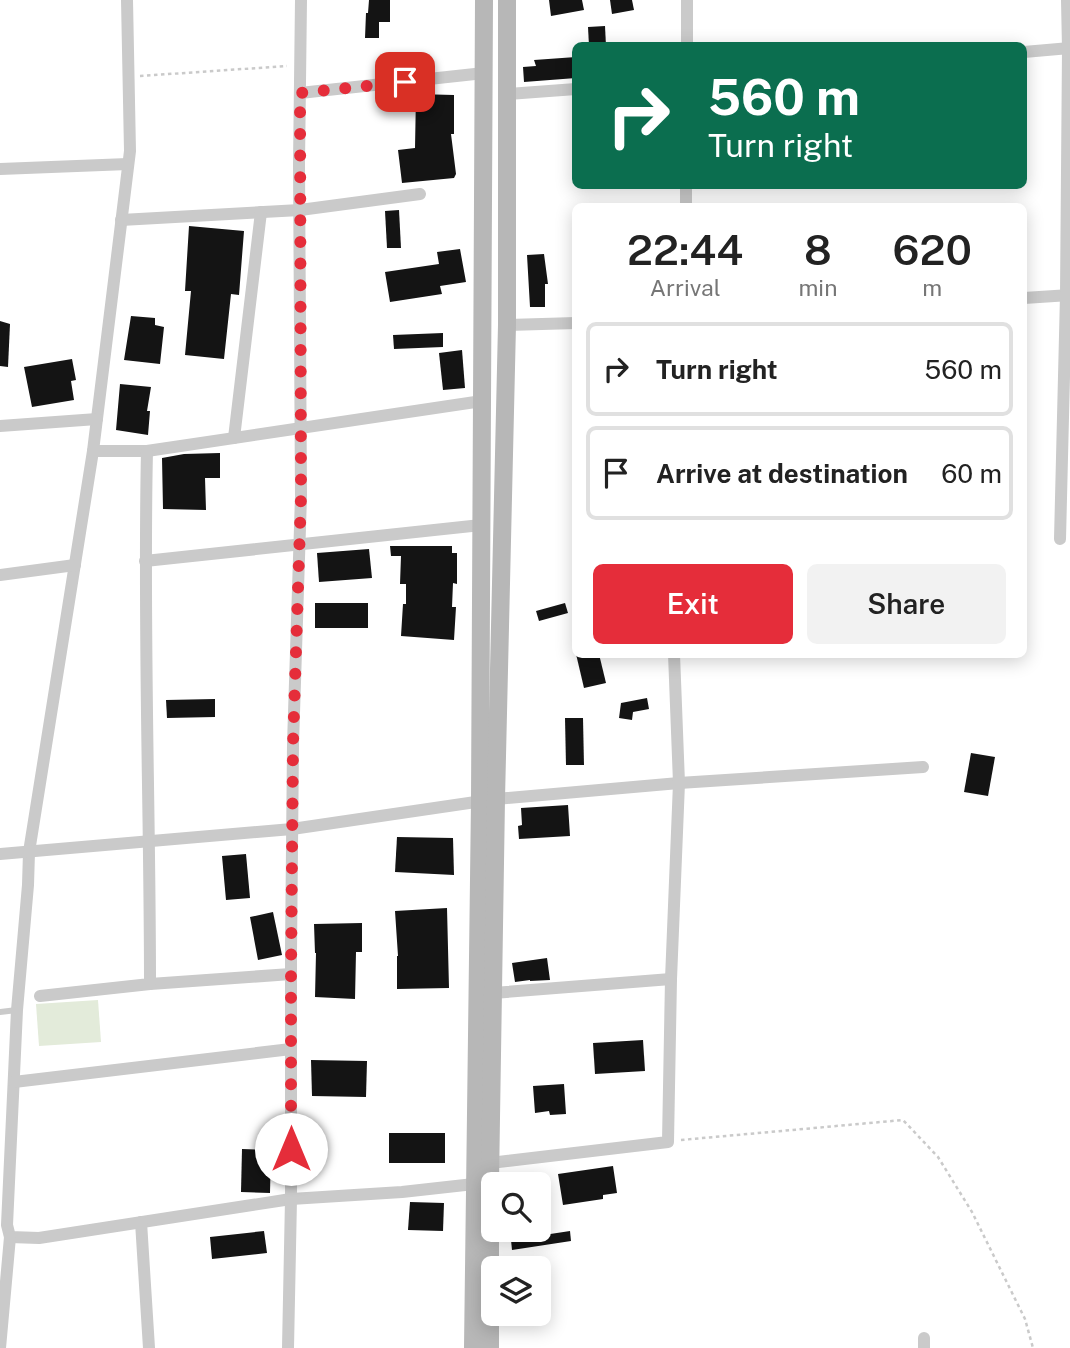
<!DOCTYPE html>
<style>
:root{--surface:#fff;--page:#f2f2f2;--text:#222;--muted:#767676;--line:#e0e0e0;--accent:#e52d3a}
body{margin:0;font-family:"Public Sans",sans-serif;background:var(--page);color:var(--text);height:100vh;display:flex;flex-direction:column;font-size:26px;white-space:nowrap}
*{box-sizing:border-box;margin:0}
p{font-size:23px;color:var(--muted)}
.icon{flex:none;width:38px;height:38px;fill:none;stroke:currentColor;stroke-width:2;stroke-linecap:round;stroke-linejoin:round}
.map{position:relative;flex:1;overflow:hidden}
.sheet{position:absolute;left:572px;top:203px;width:455px;height:455px;display:flex;flex-direction:column;background:var(--surface);border-radius:10px;box-shadow:0 4px 18px #0003}
.sheet>*{flex:none}
.top-card{position:absolute;left:572px;top:42px;width:455px;height:147px;border-radius:10px;box-shadow:0 4px 18px #0003;background:#0b6e4f;color:#fff;overflow:hidden}
.tools{position:absolute;left:481px;top:1172px;display:grid;gap:14px}
.tools a{display:grid;place-items:center;width:70px;height:70px;border-radius:10px;background:var(--surface);box-shadow:0 4px 18px #0003;font-size:35px}
.pin{position:absolute;display:grid;place-items:center;width:60px;height:60px;color:#fff;margin:-30px;border-radius:14px;box-shadow:0 4px 10px #0006}
.me{position:absolute;width:77px;margin:-38px;rotate:0deg;stroke-linejoin:round;filter:drop-shadow(0 0 5px #0008)}
.turn{display:flex;align-items:center;gap:24px;height:147px;padding:0 21px;font-size:32px}
.turn .icon{width:91px;height:91px;stroke-width:2.5}
.turn b{display:block;font-size:49px;line-height:60px}
.eta{display:flex;justify-content:space-evenly;align-items:center;height:119px;text-align:center}
.eta b{font-size:42px;font-weight:600;line-height:49px}
.primary-button{display:flex;gap:14px;margin-top:auto;padding:14px 21px}
.primary-button a{flex:1;height:80px;border-radius:10px;background:var(--accent);color:#fff;font-size:28px;font-weight:600;line-height:80px;text-align:center}
.primary-button a+a{background:var(--page);color:var(--text)}
ul{padding:0;list-style:none}
li{display:flex;align-items:center;gap:21px;height:94px;margin:0 14px 10px;padding:0 7px;border:4px solid var(--line);border-radius:10px}
li div{flex:1}
li b{display:block;font-size:26px}
li em{font-style:normal}
.map>svg:first-child{display:block}
.green{fill:#e3ebda}
.building{fill:#141414}
.lines{fill:none;stroke-linecap:round;stroke-linejoin:round}
.path{stroke:#cacaca;stroke-width:2.5;stroke-dasharray:3.5 3.5;stroke-linecap:butt}
.lane{stroke:#cacaca;stroke-width:6}
.street{stroke:#cacaca;stroke-width:12}
.secondary{stroke:#b7b7b7;stroke-width:18}
.route{stroke:#e52d3a;stroke-width:12;stroke-dasharray:0 21.6}
</style>
<div class="map">
<svg width="1070" height="1348" viewBox="0 0 1070 1348">
<rect width="100%" height="100%" fill="#fff"/>
<polygon class="green" points="98,1000 101,1042 39,1046 36,1004"/>
<g class="building">
<polygon points="369,0 390,0 390,22 379,22 379,38 365,38 366,13 368,13"/>
<polygon points="549,0 582,0 584,10 551,16"/>
<polygon points="610,0 632,0 634,10 612,14"/>
<polygon points="605,26 606,46 589,46 588,27"/>
<polygon points="576,57 576,78 524,82 523,67 536,66 534,60"/>
<polygon points="416,94 454,95 454,134 451,134 456,174 454,178 402,183 398,150 415,148"/>
<polygon points="399,210 401,248 387,248 385,211"/>
<polygon points="189,226 244,231 239,295 231,294 224,359 185,355 191,291 185,291"/>
<polygon points="460,249 466,282 440,286 442,294 390,302 385,272 439,264 437,252"/>
<polygon points="544,254 548,284 545,284 545,307 530,307 527,255"/>
<polygon points="131,316 155,318 155,325 164,327 160,364 124,360"/>
<polygon points="0,321 10,324 8,367 0,366"/>
<polygon points="443,333 443,347 394,349 393,335"/>
<polygon points="462,350 465,388 443,390 439,353"/>
<polygon points="72,359 76,380 71,381 74,400 32,407 24,367"/>
<polygon points="120,384 151,387 147,411 150,411 148,435 116,430"/>
<polygon points="220,453 220,478 205,478 206,510 163,509 162,458 184,454"/>
<polygon points="390,546 452,546 452,553 457,553 457,584 453,583 452,607 456,607 454,640 401,636 403,604 406,604 406,584 400,584 401,556 391,556"/>
<polygon points="369,549 372,578 319,582 317,553"/>
<rect x="315" y="603" width="53" height="25"/>
<polygon points="565,603 568,613 539,621 536,611"/>
<polygon points="576,654 599,654 606,683 584,688"/>
<polygon points="647,698 649,709 633,712 632,720 619,718 621,703"/>
<polygon points="215,699 215,717 167,718 166,700"/>
<polygon points="565,718 583,718 584,765 566,765"/>
<polygon points="971,753 995,757 988,796 964,792"/>
<polygon points="568,805 570,836 519,839 518,826 522,825 521,808"/>
<polygon points="397,837 453,838 454,875 395,872"/>
<polygon points="246,854 250,898 226,900 222,856"/>
<polygon points="447,908 449,988 397,989 397,956 398,956 395,911"/>
<polygon points="273,912 282,955 258,960 250,917"/>
<polygon points="362,923 362,952 356,952 355,999 315,997 316,953 315,953 314,924"/>
<polygon points="547,958 550,980 530,981 530,980 515,982 512,963"/>
<polygon points="643,1040 645,1071 595,1074 593,1043"/>
<polygon points="311,1060 367,1061 366,1097 312,1096"/>
<polygon points="564,1084 566,1114 550,1115 549,1111 535,1113 533,1086"/>
<rect x="389" y="1133" width="56" height="30"/>
<polygon points="242,1149 271,1150 270,1193 241,1192"/>
<polygon points="613,1166 617,1193 603,1195 603,1199 563,1205 558,1174"/>
<polygon points="539,1172 540,1185 509,1185 508,1176"/>
<polygon points="410,1202 444,1203 443,1231 408,1230"/>
<polygon points="264,1231 267,1253 212,1259 210,1237"/>
<polygon points="570,1231 571,1241 512,1250 511,1240"/>
</g>
<g class="lines">
<g class="path">
<polyline points="140,76 287,66"/>
<polyline points="681,1140 903,1120 938,1157 972,1212 1025,1319 1033,1348"/>
</g>
<polyline class="lane" points="0,1012 17,1010"/>
<g class="street">
<polyline points="127,0 130,151 93,451 29,852 28,885 17,1010 7,1225 10,1237 39,1238 291,1199 402,1192 474,1184"/>
<polyline points="687,46 687,0"/>
<polyline points="1024,52 1070,48"/>
<polyline points="300,93 484,73"/>
<polyline points="508,94 576,89"/>
<polyline points="0,169 128,164"/>
<polyline points="686,206 686,186"/>
<polyline points="121,220 300,210 420,194"/>
<polyline points="1024,298 1070,295"/>
<polyline points="507,325 576,323"/>
<polyline points="0,426 97,419"/>
<polyline points="234,438 261,212"/>
<polyline points="93,451 147,451 482,401"/>
<polyline points="1060,539 1066,295 1068,49 1067,0"/>
<polyline points="145,561 481,525"/>
<polyline points="0,575 75,565"/>
<polyline points="0,854 292,829 496,799 679,783 923,767"/>
<polyline points="150,984 291,974"/>
<polyline points="493,993 671,979"/>
<path d="M40,996L150,984C150,806 143,629 147,451"/>
<polyline points="14,1082 291,1049"/>
<polyline points="490,1163 668,1142 671,979 679,783 674,654"/>
<polyline points="141,1222 149,1348"/>
<polyline points="924,1338 924,1348"/>
<polyline points="0,1348 10,1237"/>
<polyline points="288,1348 291,1199 291,951 293,744 301,496 299,164 301,0"/>
</g>
<g class="secondary">
<polyline points="473,1348 480,801 484,0"/>
<polyline points="490,1348 490,1182 496,799 507,325 507,0"/>
</g>
</g>
<g class="lines">
<polyline class="route" points="291,1149 291,974 293,744 301,496 300,93 405,82"/>
</g>
</svg>
<div class="tools">
<a><svg class="icon" aria-label="search" viewBox="0 0 24 24"><circle cx="10" cy="10" r="6"/><path d="M15 15l6 6"/></svg></a>
<a><svg class="icon" aria-label="layers" viewBox="0 0 24 24"><path d="M12 4l9 5-9 5-9-5zM3 14l9 5 9-5"/></svg></a>
</div>
<div class="pin" style="left:405px;top:82px;background:#d93025"><svg class="icon" aria-label="arrive" viewBox="0 0 24 24"><path d="M6 21V4h12l-3 4 3 4H6"/></svg></div>
<svg class="me" style="left:291px;top:1149px" viewBox="-20 -20 40 40"><circle r="19" fill="#fff"/><path d="M0-13L10 11 0 6-10 11z" fill="#e52d3a"/></svg>
<div class="top-card">
<div class="turn"><svg class="icon" aria-label="right" viewBox="0 0 24 24"><path d="M7 20v-9h11M14 6l5 5-5 5"/></svg><div><b>560 m</b>Turn right</div></div>
</div>
<section class="sheet">
<div class="eta">
<div><b>22:44</b><p>Arrival</p></div>
<div><b>8</b><p>min</p></div>
<div><b>620</b><p>m</p></div>
</div>
<ul>
<li><svg class="icon" aria-label="right" viewBox="0 0 24 24"><path d="M7 20v-9h11M14 6l5 5-5 5"/></svg><div><b>Turn right</b></div><em>560 m</em></li>
<li><svg class="icon" aria-label="arrive" viewBox="0 0 24 24"><path d="M6 21V4h12l-3 4 3 4H6"/></svg><div><b>Arrive at destination</b></div><em>60 m</em></li>
</ul>
<div class="primary-button"><a>Exit</a><a>Share</a></div>
</section>
</div>
